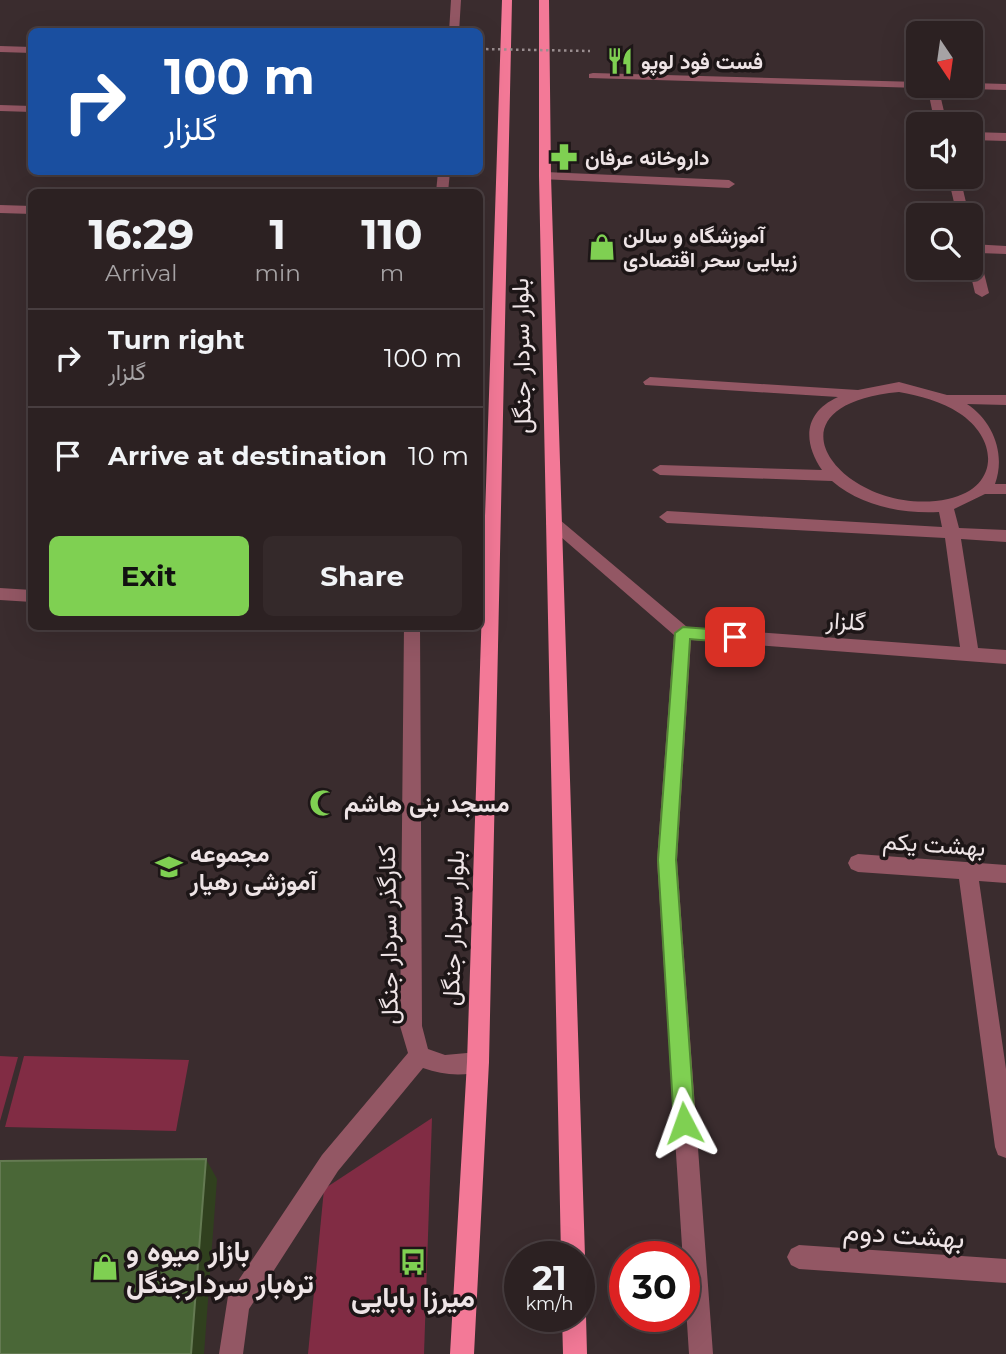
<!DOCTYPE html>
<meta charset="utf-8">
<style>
:root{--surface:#2c2122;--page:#34292a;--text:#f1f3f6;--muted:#a6a3a5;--line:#483e40;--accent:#7fd052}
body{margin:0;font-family:Montserrat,Vazirmatn,sans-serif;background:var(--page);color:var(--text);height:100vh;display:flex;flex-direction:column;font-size:26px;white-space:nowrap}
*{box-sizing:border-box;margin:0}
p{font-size:23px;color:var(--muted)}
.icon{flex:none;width:38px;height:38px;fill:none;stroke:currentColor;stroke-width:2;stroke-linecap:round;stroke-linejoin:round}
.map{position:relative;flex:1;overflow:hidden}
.panel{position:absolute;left:28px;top:189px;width:455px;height:441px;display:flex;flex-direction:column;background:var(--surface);border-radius:10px;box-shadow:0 7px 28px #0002,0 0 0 2px var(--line)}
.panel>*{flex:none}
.banner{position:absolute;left:28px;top:28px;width:455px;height:147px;border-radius:10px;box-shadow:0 7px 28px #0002,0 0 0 2px var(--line);background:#1a4fa0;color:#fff;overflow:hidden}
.needle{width:46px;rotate:167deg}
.buttons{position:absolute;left:906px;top:21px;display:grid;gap:14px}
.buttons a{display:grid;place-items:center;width:77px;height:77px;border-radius:10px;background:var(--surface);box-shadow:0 7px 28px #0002,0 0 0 2px var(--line);font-size:35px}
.speed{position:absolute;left:504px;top:1241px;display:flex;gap:14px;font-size:35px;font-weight:700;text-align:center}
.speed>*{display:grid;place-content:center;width:91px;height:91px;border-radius:50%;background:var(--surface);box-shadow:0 7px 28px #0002,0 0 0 2px var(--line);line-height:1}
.speed small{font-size:18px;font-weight:400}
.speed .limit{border:10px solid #d22;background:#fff;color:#111}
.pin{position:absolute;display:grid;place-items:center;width:60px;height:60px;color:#fff;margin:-30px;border-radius:14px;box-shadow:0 4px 10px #0006}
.me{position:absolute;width:77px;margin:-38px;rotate:356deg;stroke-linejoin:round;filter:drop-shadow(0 0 5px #0008)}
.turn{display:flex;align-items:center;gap:24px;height:147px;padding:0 21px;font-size:32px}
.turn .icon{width:91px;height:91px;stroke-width:2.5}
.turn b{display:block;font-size:49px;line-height:60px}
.eta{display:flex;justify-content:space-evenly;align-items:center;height:119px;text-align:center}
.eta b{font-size:42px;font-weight:700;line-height:49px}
.button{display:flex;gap:14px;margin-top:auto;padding:14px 21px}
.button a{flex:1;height:80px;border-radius:10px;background:var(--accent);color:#111;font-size:28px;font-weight:700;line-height:80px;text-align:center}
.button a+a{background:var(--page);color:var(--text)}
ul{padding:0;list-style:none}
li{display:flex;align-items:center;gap:21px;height:98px;padding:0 21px;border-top:2px solid var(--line)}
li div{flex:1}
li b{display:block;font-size:26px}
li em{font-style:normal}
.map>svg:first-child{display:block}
.green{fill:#812c44}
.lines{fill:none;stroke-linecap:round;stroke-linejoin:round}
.minor{fill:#935764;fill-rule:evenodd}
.major{fill:#f37997;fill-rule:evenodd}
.path-bridge{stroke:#998d8f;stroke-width:2.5;stroke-dasharray:2.5 3.5;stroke-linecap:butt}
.shaded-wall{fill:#30401e}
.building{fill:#4a6737;stroke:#647a52;stroke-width:2}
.route{fill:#7fd052;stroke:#538735;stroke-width:2}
.labels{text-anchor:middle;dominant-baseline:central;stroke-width:7;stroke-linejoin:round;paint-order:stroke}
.far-poi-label{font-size:21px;font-weight:bold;fill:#eee4e6;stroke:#1d1617;text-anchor:start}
.street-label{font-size:24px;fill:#eee4e6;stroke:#1d1617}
.poi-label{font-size:24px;font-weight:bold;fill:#eee4e6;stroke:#1d1617;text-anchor:start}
.near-street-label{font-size:28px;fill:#eee4e6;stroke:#1d1617}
.near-poi-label{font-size:28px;font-weight:bold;fill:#eee4e6;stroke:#1d1617;text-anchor:start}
</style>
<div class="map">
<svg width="1006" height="1354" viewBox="0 0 1006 1354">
<rect width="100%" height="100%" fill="#3a2c2e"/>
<g class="green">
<polygon points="0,1056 18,1057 0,1121"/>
<polygon points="24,1056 189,1060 176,1131 5,1127"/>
<polygon points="432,1118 424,1354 308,1354 324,1189"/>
</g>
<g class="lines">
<g class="minor">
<polygon points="451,0 461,0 459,32 449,32"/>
<polygon points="0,46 32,47 32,53 0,52"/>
<polygon points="593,73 919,82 919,86 924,86 919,88 589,78 589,74"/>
<polygon points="971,83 1006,84 1006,90 968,89 962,86 971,86"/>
<polygon points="927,86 938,86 947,124 935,124"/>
<polygon points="0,105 32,106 32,112 0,111"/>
<polygon points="971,132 1006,133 1006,141 971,140"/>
<polygon points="438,172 450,172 448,192 436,192"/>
<polygon points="545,172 729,180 735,184 729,188 541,179 541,173"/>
<polygon points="948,177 960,177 969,215 957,215"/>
<polygon points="0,205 32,206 32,214 0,213"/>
<polygon points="971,244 1006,246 1006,254 979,253 989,293 982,297 975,293 969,268"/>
<path d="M650,377L858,390L899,382L947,395H1006V405L967,404C993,421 1006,454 995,484H1006V494H985L954,509L959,528L1006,530V542L961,539L978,648L1006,650V664L691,640L677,860L713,1354H689L657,860L674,635L546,524L548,520H560L687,627L960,647L945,538L667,523L659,517L667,511L942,527L939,512C902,514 861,506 832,481L660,475L652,470L660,465L822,470C803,442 803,413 838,397L645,385L643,382ZM899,392C920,396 941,401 959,413C999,439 1000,488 948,499C849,520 751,406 899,392Z"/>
<polygon points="0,588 32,590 32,602 0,600"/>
<path d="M404,626H420L422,1026L428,1049L445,1055L478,1052L486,1055L489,1062L486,1069C464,1078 444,1075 423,1068L338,1171L249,1309L243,1354H219L228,1296L322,1155L408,1053L400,1026Z"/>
<polygon points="858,854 1006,865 1006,883 979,881 1006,1069 1006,1158 998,1155 995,1147 959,879 858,872 851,869 848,863 851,857"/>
<polygon points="799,1245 1006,1259 1006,1283 799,1269 791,1265 787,1257 791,1249"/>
</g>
<g class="major">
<polygon points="502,0 512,0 489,1062 474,1354 450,1354 467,1062"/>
<polygon points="539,0 549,0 551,176 585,1256 579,1265 579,1256 561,1256 539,176"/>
<polygon points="579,1306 586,1316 587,1354 563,1354 562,1316 579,1316"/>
</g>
<polyline class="path-bridge" points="480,49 590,51"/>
</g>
<polygon class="shaded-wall" points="206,1159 217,1179 204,1354 191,1354"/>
<polygon class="building" points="206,1159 191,1354 0,1354 0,1161"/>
<polygon class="route" points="683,627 735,631 743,637 735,643 690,639 676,860 695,1123 692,1130 684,1133 677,1130 674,1123 658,860 675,633"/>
<defs>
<symbol id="restaurant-bare" viewBox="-9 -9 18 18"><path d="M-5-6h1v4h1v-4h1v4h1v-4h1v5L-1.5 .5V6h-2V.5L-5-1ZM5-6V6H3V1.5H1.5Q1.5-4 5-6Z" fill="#7fd052" stroke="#1d1617" stroke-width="2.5" paint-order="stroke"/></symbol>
<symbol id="pharmacy-bare" viewBox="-9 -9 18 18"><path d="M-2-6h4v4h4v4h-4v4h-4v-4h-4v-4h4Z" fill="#7fd052" stroke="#1d1617" stroke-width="2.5" paint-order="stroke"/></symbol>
<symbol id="shop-bare" viewBox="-9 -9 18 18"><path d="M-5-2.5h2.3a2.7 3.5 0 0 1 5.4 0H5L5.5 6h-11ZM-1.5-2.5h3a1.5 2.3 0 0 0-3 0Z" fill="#7fd052" stroke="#1d1617" stroke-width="2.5" paint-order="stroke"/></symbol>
<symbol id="mosque-bare" viewBox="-9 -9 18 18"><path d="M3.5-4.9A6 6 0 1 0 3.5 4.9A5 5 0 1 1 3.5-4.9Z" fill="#7fd052" stroke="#1d1617" stroke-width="2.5" paint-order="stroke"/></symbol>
<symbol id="school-bare" viewBox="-9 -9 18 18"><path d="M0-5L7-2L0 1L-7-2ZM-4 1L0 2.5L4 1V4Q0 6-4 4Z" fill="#7fd052" stroke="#1d1617" stroke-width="2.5" paint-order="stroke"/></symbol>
<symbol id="bus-bare" viewBox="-9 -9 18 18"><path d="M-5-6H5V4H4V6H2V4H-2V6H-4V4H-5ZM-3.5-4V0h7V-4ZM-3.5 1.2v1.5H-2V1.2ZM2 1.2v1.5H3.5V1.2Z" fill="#7fd052" stroke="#1d1617" stroke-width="2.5" paint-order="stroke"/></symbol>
</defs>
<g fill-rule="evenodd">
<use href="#restaurant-bare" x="601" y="42" width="38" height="38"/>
<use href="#pharmacy-bare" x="545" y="138" width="38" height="38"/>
<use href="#shop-bare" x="583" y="228" width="38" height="38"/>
<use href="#mosque-bare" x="304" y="784" width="38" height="38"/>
<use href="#school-bare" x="150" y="848" width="38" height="38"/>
<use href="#bus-bare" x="394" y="1243" width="38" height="38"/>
<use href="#shop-bare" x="86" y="1248" width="38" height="38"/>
</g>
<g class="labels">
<g class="far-poi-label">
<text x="641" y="61">فست فود لوپو</text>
<text x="585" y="157">داروخانه عرفان</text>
<text x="623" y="235">آموزشگاه و سالن<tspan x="623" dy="24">زیبایی سحر اقتصادی</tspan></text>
</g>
<g class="street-label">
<text transform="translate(521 356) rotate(-91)">بلوار سردار جنگل</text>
<text transform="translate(846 621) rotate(4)">گلزار</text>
<text transform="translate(934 844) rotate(4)">بهشت یکم</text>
<text transform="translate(453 928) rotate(-88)">بلوار سردار جنگل</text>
<text transform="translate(388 935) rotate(-91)">کنارگذر سردار جنگل</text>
</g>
<g class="poi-label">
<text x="344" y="803">مسجد بنی هاشم</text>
<text x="190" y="853">مجموعه<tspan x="190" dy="28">آموزشی رهیار</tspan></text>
</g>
<g class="near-street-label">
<text transform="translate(904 1234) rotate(4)">بهشت دوم</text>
</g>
<g class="near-poi-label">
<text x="126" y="1251">بازار میوه و<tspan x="126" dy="32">تره‌بار سردارجنگل</tspan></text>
<text x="413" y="1297" text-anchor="middle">میرزا بابایی</text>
</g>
</g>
</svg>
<div class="buttons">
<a><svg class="needle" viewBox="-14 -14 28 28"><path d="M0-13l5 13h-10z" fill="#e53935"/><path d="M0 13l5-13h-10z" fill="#a6a3a5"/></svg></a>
<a><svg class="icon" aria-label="sound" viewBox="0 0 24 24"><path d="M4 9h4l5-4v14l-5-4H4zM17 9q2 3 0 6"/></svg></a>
<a><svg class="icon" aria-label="search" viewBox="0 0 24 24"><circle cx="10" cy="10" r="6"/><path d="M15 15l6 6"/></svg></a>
</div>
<div class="speed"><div>21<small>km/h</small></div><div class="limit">30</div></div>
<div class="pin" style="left:735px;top:637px;background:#d93025"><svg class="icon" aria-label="arrive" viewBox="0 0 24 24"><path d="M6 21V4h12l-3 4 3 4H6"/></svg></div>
<svg class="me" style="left:684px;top:1123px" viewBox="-20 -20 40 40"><path d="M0-17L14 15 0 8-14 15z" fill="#7fd052" stroke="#fff" stroke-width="4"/></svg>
<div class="banner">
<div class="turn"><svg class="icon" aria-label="right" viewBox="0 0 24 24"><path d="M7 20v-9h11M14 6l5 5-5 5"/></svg><div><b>100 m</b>گلزار</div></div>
</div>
<section class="panel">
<div class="eta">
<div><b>16:29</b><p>Arrival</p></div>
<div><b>1</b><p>min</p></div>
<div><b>110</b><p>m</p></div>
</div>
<ul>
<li><svg class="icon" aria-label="right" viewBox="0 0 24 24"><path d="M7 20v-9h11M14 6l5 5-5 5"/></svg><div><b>Turn right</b><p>گلزار</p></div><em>100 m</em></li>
<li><svg class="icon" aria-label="arrive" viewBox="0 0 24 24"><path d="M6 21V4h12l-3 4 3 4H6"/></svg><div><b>Arrive at destination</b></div><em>10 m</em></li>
</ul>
<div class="button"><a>Exit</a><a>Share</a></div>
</section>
</div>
